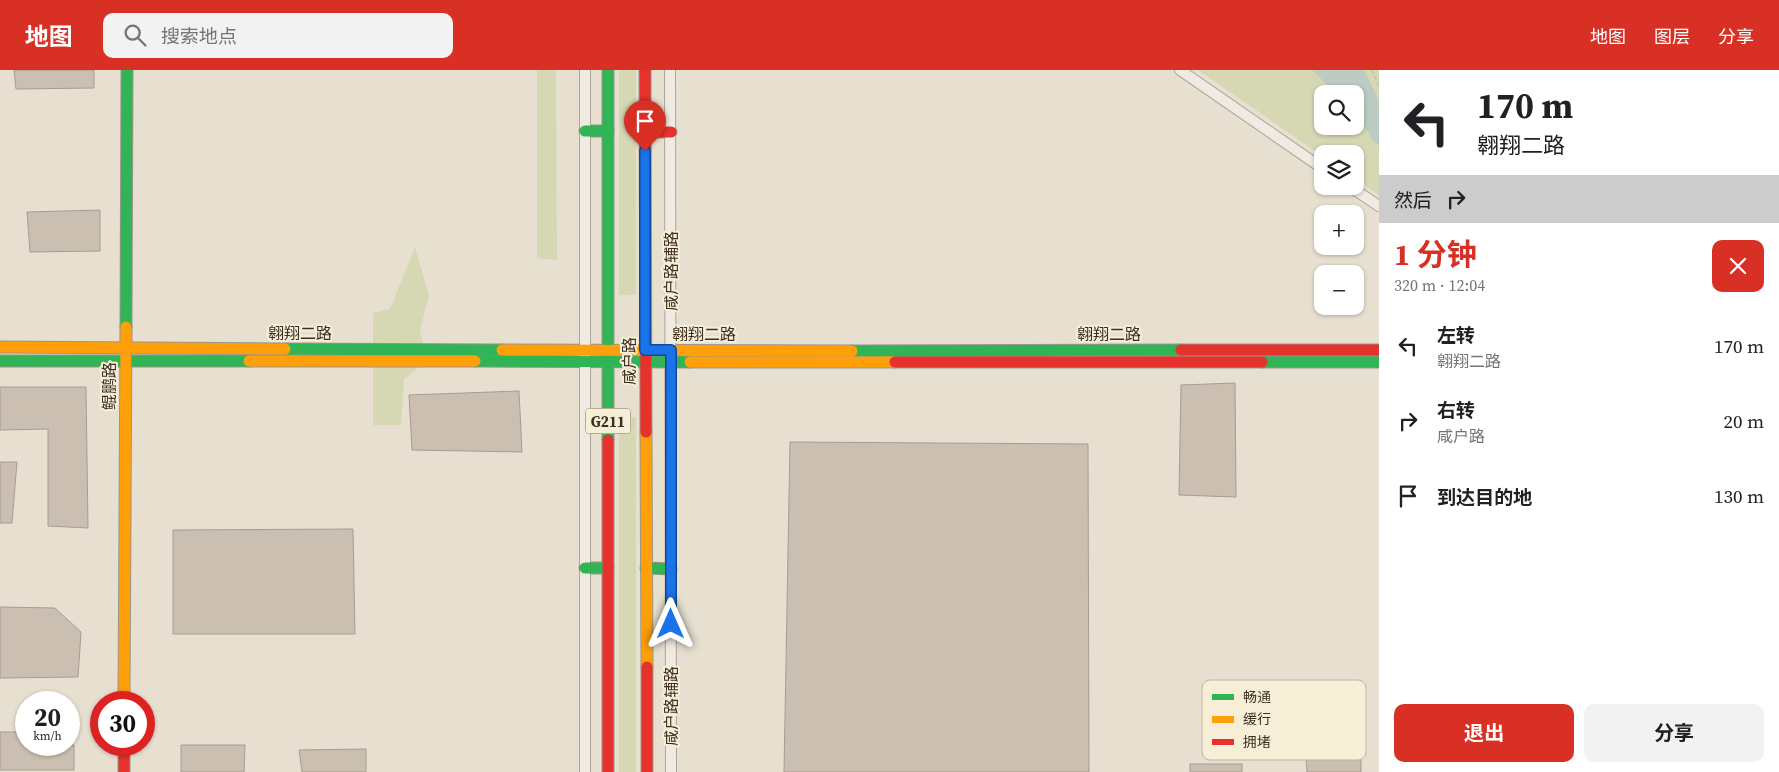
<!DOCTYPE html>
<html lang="zh">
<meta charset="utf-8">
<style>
:root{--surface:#fff;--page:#f2f2f2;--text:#202124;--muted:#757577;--accent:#d93025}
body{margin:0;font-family:"Source Serif 4","Noto Sans SC",serif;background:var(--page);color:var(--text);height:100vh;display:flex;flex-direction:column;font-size:19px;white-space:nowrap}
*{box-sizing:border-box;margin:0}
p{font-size:16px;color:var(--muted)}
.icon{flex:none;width:28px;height:28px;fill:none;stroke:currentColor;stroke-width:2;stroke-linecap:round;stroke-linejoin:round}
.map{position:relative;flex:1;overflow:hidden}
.panel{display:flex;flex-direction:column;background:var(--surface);width:400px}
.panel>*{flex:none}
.hud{background:#fff;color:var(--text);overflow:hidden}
.fabs{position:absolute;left:1314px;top:15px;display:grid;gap:10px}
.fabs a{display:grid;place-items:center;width:50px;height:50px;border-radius:10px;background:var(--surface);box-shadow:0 1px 4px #0004;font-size:25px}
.speed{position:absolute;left:15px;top:621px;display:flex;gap:10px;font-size:25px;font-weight:700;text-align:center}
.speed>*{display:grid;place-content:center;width:65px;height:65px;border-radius:50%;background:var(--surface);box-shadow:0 1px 4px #0004;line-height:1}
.speed small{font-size:12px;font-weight:400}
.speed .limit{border:8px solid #d22;background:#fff;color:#111}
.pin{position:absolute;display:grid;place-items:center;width:42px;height:42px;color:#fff;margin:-51px -21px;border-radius:50% 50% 50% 0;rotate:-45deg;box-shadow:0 0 5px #0007}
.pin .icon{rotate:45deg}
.me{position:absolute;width:55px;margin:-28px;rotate:0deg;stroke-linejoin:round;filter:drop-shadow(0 0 4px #0008)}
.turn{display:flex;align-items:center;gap:18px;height:105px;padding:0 15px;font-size:22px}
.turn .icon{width:65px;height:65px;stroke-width:2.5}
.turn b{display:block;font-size:35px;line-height:42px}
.then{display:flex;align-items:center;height:48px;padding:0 15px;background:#0003;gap:10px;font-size:19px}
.round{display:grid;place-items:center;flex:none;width:52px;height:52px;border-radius:10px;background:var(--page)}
.overview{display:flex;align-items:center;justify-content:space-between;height:85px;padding:0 15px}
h1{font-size:30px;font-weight:700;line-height:38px;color:var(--accent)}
.cta{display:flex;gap:10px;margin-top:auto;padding:10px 15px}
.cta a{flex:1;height:58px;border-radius:10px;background:var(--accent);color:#fff;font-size:20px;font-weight:700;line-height:58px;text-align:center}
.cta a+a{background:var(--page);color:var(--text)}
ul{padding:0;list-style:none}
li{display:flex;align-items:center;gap:15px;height:75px;padding:0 15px}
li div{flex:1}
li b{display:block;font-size:19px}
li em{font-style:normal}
header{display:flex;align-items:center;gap:30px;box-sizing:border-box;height:70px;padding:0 25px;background:var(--accent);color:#fff}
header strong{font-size:24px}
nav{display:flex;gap:28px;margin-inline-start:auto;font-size:18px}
.search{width:350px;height:45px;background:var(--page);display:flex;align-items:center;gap:12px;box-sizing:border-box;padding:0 18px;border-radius:10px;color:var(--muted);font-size:19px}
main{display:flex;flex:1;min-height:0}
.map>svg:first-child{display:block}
.green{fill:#d6d7b3;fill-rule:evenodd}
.water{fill:#bcccc2}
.building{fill:#cbbfb2;stroke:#a89c90}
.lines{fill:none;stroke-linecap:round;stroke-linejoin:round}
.street-casing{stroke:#ada599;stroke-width:12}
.fast-casing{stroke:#9c958a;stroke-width:13}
.slow-casing{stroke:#9c958a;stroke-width:13}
.jam-casing{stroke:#9c958a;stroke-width:13}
.path{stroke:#c8c2b9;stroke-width:2;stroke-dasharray:4 2.5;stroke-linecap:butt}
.street{stroke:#efebe3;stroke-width:10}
.fast{stroke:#30b455;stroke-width:11}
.slow{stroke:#ff9f0a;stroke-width:11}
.jam{stroke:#e5322d;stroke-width:11}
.route-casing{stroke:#114b97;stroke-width:12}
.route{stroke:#1a73e8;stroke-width:9}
.labels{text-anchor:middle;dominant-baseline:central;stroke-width:4;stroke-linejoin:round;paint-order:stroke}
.shield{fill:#f7eed8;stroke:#756857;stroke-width:1}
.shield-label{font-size:15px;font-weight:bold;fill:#3d2e20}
.street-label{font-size:16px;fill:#3d2e20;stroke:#f7eed8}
.key{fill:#f7eed8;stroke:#bfb4a1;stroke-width:1}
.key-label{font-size:14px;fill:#3d2e20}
</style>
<header>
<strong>地图</strong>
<div class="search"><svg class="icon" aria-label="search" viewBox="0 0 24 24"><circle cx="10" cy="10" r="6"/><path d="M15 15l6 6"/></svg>搜索地点</div>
<nav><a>地图</a><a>图层</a><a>分享</a></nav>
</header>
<main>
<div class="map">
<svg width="1379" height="702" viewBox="0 0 1379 702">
<rect width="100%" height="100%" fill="#e7e0d1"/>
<g class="green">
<polygon points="537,0 556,0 557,190 537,188"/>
<rect x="619" y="0" width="17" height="225"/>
<path d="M1198,0H1379V125L1355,109V84H1322V86ZM1322,24H1355V56H1322Z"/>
<polygon points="415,177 429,226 420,260 427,291 404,309 401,355 373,355 373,243 390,239"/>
<rect x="619" y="347" width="17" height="355"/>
</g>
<polygon class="water" points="1312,0 1364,0 1379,31 1379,75 1373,71 1355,41 1355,24 1337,24"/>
<g class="building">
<polygon points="14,0 94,0 94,18 16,19"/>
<polygon points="100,140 100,181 30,182 27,142"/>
<polygon points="1235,313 1236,427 1179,425 1181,315"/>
<polygon points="0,317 86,317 88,458 48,456 48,359 0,360"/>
<polygon points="519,321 522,382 412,380 409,325"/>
<polygon points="790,372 1088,374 1089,702 784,702"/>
<polygon points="0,392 17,392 12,453 0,453"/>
<polygon points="353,459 355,564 173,564 173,460"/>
<polygon points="0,537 55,538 81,562 78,607 0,608"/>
<polygon points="0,662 26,662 26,675 74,675 74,700 0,700"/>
<polygon points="181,675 245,675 244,702 181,702"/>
<polygon points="366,679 366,702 302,702 299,680"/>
<polygon points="1361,687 1361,702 1307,702 1306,688"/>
<rect x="1190" y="694" width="52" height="8"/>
</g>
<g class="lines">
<defs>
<g id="street">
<polyline points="585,0 585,702"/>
<polyline points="670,0 671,702"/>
<polyline points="1180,0 1322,98"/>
<polyline points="1349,116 1379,136"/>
</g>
<g id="fast">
<polyline points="608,0 608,370"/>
<polyline points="585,61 608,61"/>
<polyline points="126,257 127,0"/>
<polyline points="285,279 502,280"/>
<polyline points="852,281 1181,280"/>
<polyline points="0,291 249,291"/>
<polyline points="475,291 690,292"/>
<polyline points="1262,292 1379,292"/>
<polyline points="585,498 608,498"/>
<polyline points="646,498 671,499"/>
</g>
<g id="slow">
<polyline points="0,277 285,279"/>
<polyline points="502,280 852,281"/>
<polyline points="249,291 475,291"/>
<polyline points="690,292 895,292"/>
<polyline points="646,362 647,597"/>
<polyline points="124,632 126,257"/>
</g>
<g id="jam">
<polyline points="645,0 646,362"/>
<polyline points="645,62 671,62"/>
<polyline points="1181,280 1379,280"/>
<polyline points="895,292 1262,292"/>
<polyline points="608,370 608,702"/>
<polyline points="647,597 647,702"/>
<polyline points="124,675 124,702"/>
</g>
</defs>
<use href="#street" class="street-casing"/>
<use href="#fast" class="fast-casing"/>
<use href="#slow" class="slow-casing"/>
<use href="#jam" class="jam-casing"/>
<polyline class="path" points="1372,0 1379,16"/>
<use href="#street" class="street"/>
<use href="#fast" class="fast"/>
<use href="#slow" class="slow"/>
<use href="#jam" class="jam"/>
</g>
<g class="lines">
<defs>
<polyline id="route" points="645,81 645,280 671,280 671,554"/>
</defs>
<use href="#route" class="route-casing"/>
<use href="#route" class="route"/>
</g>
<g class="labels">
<rect class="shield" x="585.5" y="338.5" width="45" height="25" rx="4"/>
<g class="shield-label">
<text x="608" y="351">G211</text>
</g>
<g class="street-label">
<text transform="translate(671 201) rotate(-90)">咸户路辅路</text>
<text x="300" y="263">翱翔二路</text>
<text x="704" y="264">翱翔二路</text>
<text x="1109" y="264">翱翔二路</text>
<text transform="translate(629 291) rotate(-90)">咸户路</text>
<text transform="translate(109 316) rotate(-90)">鲲鹏路</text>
<text transform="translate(671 636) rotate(-90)">咸户路辅路</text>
</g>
</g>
<rect x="1202" y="610" width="164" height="80" rx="8" class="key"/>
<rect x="1212" y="624" width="22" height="6" fill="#30b455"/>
<rect x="1212" y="646" width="22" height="7" fill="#ff9f0a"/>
<rect x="1212" y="669" width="22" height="6" fill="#e5322d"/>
<g class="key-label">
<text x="1243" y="632">畅通</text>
<text x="1243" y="654">缓行</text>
<text x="1243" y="677">拥堵</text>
</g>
</svg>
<div class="fabs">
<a><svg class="icon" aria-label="search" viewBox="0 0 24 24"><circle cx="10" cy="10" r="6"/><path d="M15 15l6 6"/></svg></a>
<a><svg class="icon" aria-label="layers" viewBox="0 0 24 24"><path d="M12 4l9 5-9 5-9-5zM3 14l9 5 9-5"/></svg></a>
<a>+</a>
<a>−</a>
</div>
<div class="speed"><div>20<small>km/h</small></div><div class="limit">30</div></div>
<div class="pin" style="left:645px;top:81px;background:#d93025"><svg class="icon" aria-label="arrive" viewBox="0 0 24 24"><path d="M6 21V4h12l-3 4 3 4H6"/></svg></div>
<svg class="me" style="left:671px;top:554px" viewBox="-20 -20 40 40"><path d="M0-17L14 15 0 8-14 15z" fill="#1a73e8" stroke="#fff" stroke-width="4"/></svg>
</div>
<section class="panel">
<div class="hud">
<div class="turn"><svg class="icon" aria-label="left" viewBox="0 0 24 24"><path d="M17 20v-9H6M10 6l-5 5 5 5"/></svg><div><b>170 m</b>翱翔二路</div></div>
<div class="then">然后<svg class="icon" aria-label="right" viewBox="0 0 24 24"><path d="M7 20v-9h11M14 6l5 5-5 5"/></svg></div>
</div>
<div class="overview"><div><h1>1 分钟</h1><p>320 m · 12:04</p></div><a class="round" style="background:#d93025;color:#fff"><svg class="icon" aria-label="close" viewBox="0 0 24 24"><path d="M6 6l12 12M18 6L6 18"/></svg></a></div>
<ul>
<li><svg class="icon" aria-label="left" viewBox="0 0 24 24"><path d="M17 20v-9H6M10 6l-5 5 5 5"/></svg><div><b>左转</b><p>翱翔二路</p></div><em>170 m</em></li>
<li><svg class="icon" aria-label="right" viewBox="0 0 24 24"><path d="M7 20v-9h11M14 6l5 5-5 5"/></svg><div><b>右转</b><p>咸户路</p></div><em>20 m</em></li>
<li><svg class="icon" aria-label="arrive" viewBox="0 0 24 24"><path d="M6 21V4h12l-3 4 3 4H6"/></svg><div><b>到达目的地</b></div><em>130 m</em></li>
</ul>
<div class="cta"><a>退出</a><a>分享</a></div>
</section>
</main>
